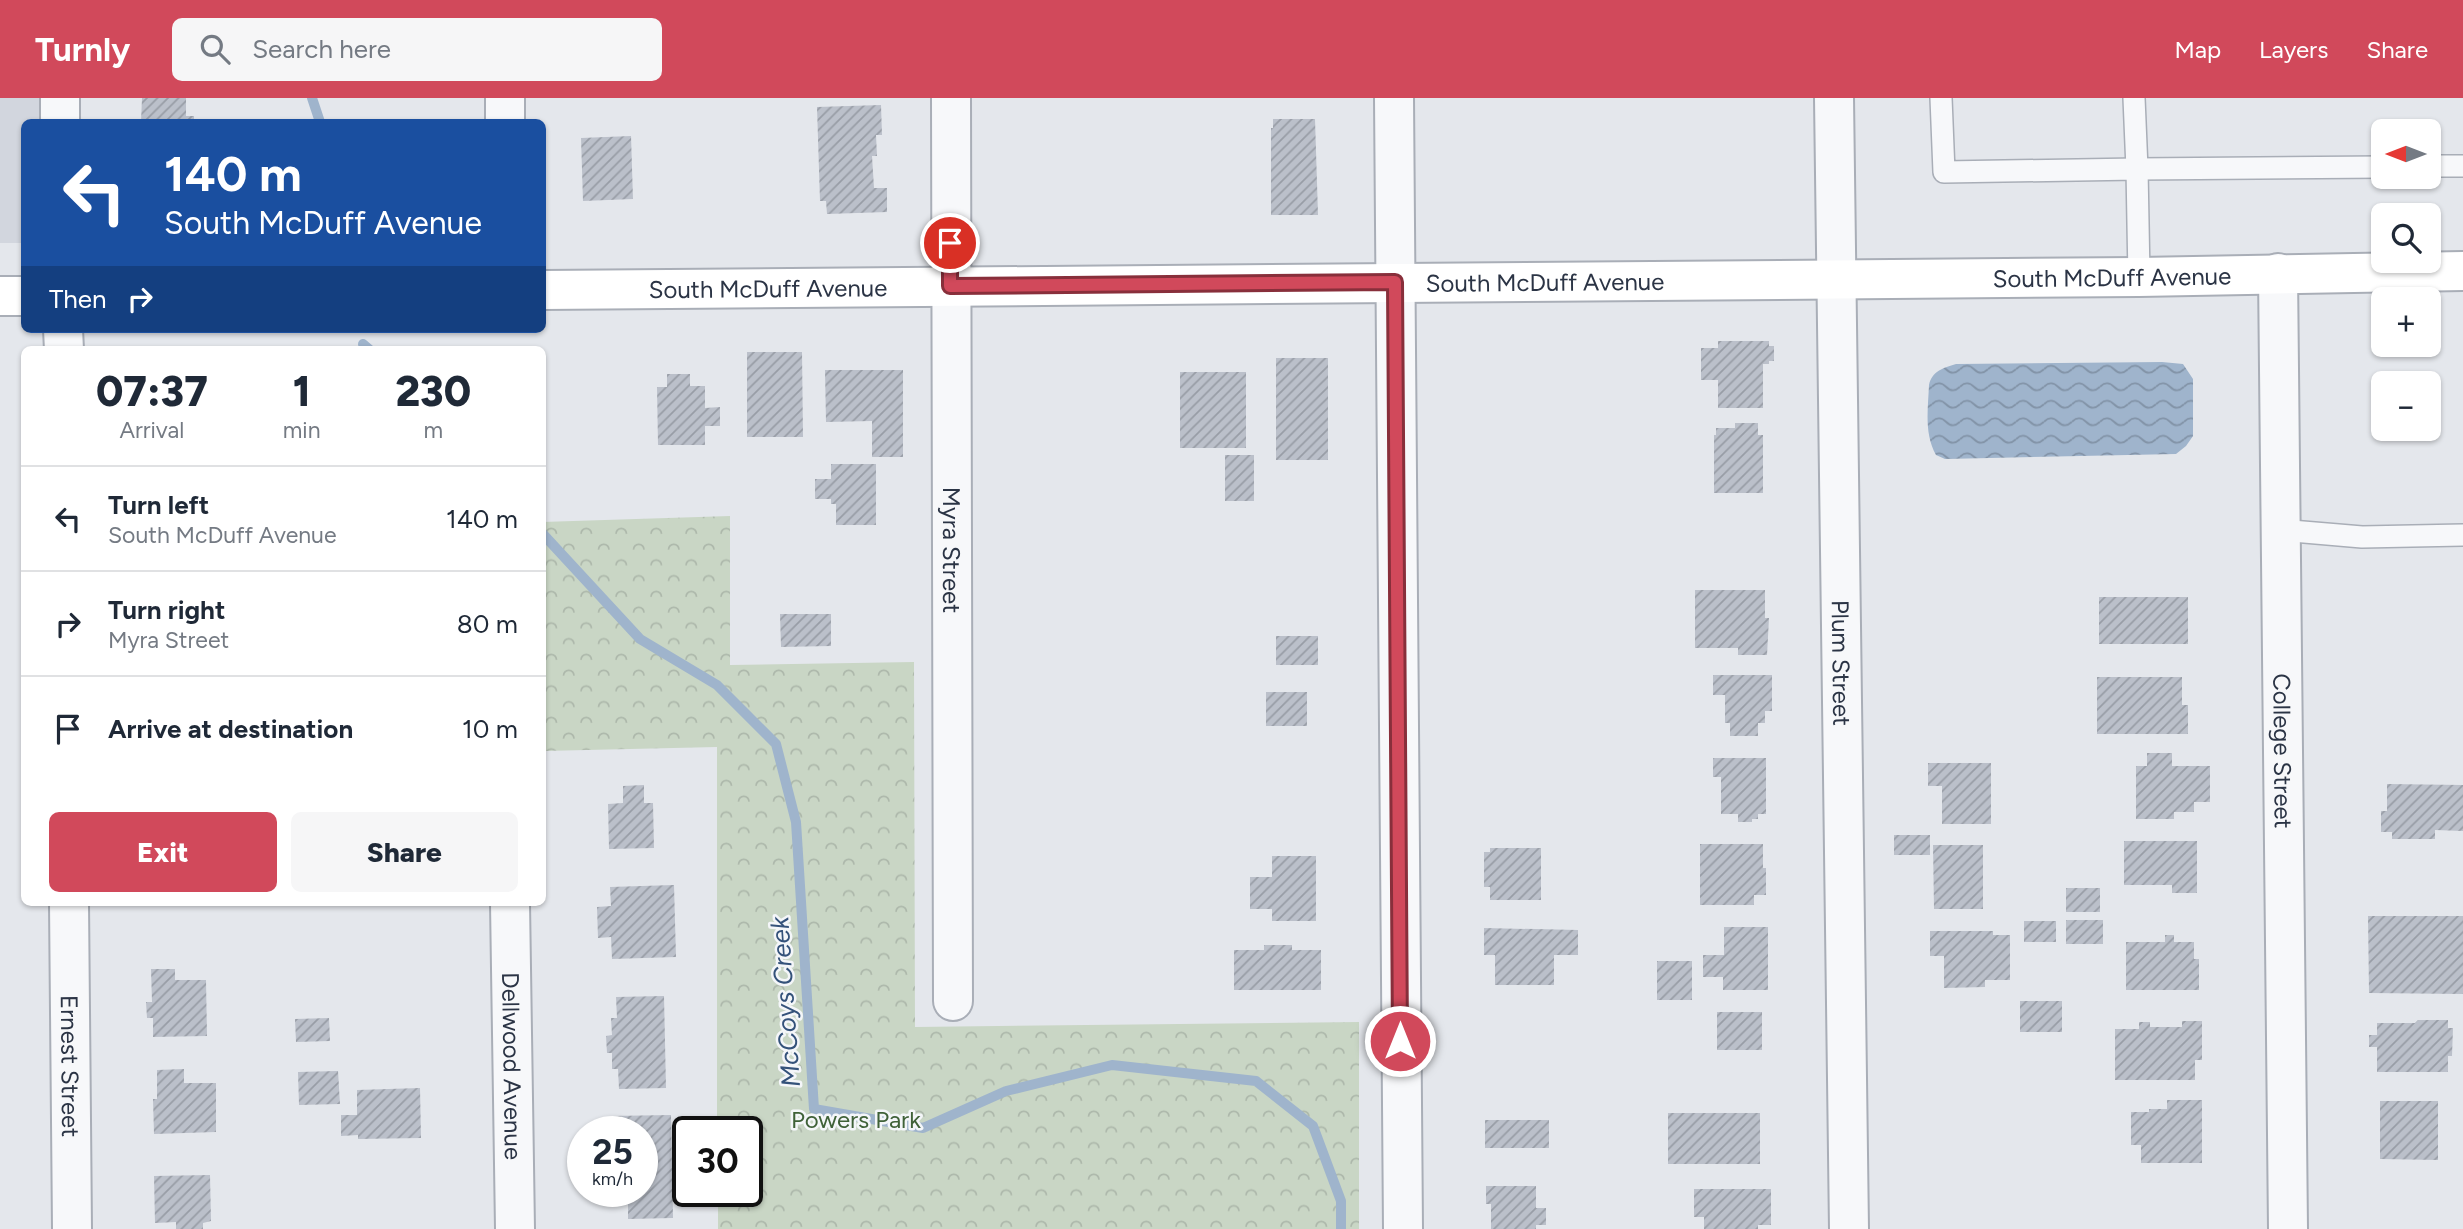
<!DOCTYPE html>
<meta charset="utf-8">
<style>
:root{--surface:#fff;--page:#f6f6f7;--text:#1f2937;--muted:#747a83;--line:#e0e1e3;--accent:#d1495b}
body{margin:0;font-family:Figtree,sans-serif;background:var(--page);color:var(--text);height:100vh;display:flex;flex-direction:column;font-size:26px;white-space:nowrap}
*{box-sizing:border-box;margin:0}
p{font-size:23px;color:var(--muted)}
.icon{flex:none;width:38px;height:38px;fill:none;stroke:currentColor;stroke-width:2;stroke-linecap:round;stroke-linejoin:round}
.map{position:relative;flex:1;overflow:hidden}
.panel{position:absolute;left:21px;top:248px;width:525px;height:560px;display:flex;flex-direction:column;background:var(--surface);border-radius:10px;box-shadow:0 2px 5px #0004}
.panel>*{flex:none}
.top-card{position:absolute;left:21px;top:21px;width:525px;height:214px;border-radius:10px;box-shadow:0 2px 5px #0004;background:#1a4fa0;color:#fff;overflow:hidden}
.needle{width:46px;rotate:270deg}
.tools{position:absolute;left:2371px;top:21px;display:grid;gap:14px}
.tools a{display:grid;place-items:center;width:70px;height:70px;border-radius:10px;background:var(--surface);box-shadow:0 2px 5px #0004;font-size:35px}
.speed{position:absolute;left:567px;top:1018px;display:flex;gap:14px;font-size:35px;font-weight:700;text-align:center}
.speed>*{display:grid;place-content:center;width:91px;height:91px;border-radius:50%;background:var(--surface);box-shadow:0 2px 5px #0004;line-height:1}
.speed small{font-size:18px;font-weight:400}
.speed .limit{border:4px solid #111;border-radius:10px;background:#fff;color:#111}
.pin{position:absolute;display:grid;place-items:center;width:60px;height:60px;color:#fff;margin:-30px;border:4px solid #fff;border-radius:50%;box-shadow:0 2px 7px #0007}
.me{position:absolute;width:77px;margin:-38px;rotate:0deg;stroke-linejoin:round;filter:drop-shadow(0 0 5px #0008)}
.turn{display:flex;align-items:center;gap:24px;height:147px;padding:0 28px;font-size:32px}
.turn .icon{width:91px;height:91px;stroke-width:2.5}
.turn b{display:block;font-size:49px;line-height:60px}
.then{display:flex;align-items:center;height:66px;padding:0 28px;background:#0003;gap:14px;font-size:26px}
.eta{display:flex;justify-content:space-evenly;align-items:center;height:119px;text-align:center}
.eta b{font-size:42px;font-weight:800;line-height:49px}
.primary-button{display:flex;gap:14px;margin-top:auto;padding:14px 28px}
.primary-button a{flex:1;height:80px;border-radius:10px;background:var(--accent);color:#fff;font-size:28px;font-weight:800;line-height:80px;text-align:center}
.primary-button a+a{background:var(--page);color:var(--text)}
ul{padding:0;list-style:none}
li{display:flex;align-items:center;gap:21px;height:105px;padding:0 28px;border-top:2px solid var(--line)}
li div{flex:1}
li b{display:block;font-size:26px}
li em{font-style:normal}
header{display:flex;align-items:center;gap:42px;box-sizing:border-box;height:98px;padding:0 35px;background:var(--accent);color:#fff}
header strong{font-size:33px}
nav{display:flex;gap:38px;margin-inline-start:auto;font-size:24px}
.search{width:490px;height:63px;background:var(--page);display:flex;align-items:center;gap:18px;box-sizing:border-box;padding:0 24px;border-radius:10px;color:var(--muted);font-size:26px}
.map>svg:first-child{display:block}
.built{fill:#d2d6de}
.park{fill:url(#park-crowns)}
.water{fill:url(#water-waves)}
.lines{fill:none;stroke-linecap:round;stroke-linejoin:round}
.stream{stroke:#9fb4cc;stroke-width:10}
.building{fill:url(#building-hatch)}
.lane-casing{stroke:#a9aeb7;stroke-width:24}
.street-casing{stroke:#a9aeb7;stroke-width:42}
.secondary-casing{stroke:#a9aeb7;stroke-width:42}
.lane{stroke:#f7f8fa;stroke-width:21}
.street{stroke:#f7f8fa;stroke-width:38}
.secondary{stroke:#fff;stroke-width:38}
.route-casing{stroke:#882f3b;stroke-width:18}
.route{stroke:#d1495b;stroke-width:12}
.labels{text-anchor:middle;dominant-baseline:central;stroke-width:5;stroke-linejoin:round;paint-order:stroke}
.street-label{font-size:24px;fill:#2b3445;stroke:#f4f6f9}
.park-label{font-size:24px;fill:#3f6138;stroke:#f4f6f9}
.water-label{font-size:26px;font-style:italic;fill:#34527a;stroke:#f4f6f9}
</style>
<header>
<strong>Turnly</strong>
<div class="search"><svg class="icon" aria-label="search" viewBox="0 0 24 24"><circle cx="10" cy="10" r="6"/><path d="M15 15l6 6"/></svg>Search here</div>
<nav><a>Map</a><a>Layers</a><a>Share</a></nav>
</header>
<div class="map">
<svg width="2463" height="1131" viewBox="0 0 2463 1131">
<defs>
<pattern id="park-crowns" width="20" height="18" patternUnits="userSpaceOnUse" patternTransform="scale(1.75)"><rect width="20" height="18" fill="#c9d6c5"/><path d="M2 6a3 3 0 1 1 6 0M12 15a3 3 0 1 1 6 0" fill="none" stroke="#adb8ab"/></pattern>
<pattern id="water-waves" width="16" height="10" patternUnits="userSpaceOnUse" patternTransform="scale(1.75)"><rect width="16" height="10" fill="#9fb4cc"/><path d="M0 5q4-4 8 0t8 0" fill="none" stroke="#8293a7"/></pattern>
<pattern id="building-hatch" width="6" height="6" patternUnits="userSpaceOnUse" patternTransform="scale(1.75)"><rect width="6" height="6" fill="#bbc0ca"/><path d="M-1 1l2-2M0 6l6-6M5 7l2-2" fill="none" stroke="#989da6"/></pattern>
</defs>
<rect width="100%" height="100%" fill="#e4e7ec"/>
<polygon class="built" points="0,0 41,0 41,24 24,24 24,145 0,145"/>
<polygon class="park" points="730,418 730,567 914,564 915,929 1359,924 1359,1131 718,1131 718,1094 747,1094 747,1034 717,1034 717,649 543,653 542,424"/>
<path class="water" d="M2162,264L2183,266L2193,281V338L2186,348L2176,356L1945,361L1936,357C1924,335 1928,312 1929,287C1932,273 1943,270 1956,266Z"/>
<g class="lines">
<g class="stream">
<polyline points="312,0 320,24"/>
<polyline points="363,246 370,252"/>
<polyline points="542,435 640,541 717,587 776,646 796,724 814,1011 923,1030 1006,993 1112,967 1256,983 1313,1028 1341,1103 1341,1131"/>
</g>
</g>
<g class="building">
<polygon points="142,0 186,0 186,18 194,18 194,24 141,24"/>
<polygon points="881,7 882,37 876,37 877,58 872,58 874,90 887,90 887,114 827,116 826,103 820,103 817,9"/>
<rect x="367" y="21" width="61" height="3"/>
<polygon points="1273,21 1315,21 1318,117 1271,117 1271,30 1273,30"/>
<polygon points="631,38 633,101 583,103 581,40"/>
<polygon points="1718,243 1769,243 1769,248 1774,248 1774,263 1769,263 1769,266 1763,266 1763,310 1718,310 1718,282 1701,282 1701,250 1718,250"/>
<polygon points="747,254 802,254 803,339 747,339"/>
<rect x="1276" y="260" width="52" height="102"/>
<polygon points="825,272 903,272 903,359 872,359 872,323 826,324"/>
<rect x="1180" y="274" width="66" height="76"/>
<polygon points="667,276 690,276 690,288 705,288 705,310 720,309 720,328 705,328 705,347 658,347 657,289 667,289"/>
<polygon points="1735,325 1758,325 1758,337 1763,337 1763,395 1714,395 1714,337 1716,337 1716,330 1735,330"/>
<rect x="1225" y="357" width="29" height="46"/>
<polygon points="831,366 876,366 876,427 836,427 836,406 831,406 831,401 815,401 815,381 831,381"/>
<polygon points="1695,492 1765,492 1765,520 1769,520 1767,557 1738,557 1738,550 1695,550"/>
<rect x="2099" y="499" width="89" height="47"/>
<polygon points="780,516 831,516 831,548 781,549"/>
<rect x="1276" y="538" width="42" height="29"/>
<polygon points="1713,577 1772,577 1772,613 1765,613 1765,625 1758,625 1758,638 1730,638 1730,625 1725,625 1725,597 1713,597"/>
<polygon points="2097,579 2182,579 2182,607 2188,607 2188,636 2097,636"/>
<rect x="1266" y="594" width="41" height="34"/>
<polygon points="2147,655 2172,655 2172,668 2210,668 2210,704 2194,704 2194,714 2174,714 2174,721 2136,721 2136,668 2147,668"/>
<polygon points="1713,660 1766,660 1766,716 1758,716 1758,721 1752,721 1752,724 1738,724 1738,716 1721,716 1721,679 1713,679"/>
<polygon points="1928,665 1991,665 1991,726 1942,726 1942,688 1928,688"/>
<polygon points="2387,686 2463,687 2463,733 2435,732 2435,741 2392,741 2392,734 2381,734 2381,713 2387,713"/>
<polygon points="644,687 644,705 653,705 654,750 609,751 608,706 623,705 623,688"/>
<rect x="1894" y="737" width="36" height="20"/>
<polygon points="2124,743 2197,743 2197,795 2172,795 2172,787 2124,787"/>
<polygon points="1700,746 1763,746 1763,770 1766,770 1766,797 1754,797 1754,807 1700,807"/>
<polygon points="1933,747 1983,747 1983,811 1934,811"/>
<polygon points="1490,750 1541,750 1541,802 1490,802 1490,789 1484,789 1484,754 1490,754"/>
<polygon points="1272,758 1316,758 1316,823 1272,823 1272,811 1250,811 1250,779 1272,779"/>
<polygon points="674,787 676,859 612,861 611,839 598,840 597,809 611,808 610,789"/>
<rect x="2066" y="790" width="34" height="24"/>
<polygon points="2368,818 2463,818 2463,896 2369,895"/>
<rect x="2066" y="822" width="37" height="24"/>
<rect x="2024" y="823" width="32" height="21"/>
<polygon points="1724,829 1768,829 1768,892 1723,892 1723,879 1703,879 1703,857 1724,857"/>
<polygon points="1484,830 1578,832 1578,857 1554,857 1554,887 1495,887 1495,857 1484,857"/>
<polygon points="1930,833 1993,833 1993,837 2010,837 2010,882 1985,882 1985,889 1944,890 1944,858 1930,858"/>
<polygon points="2165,837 2174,837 2174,844 2194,844 2194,861 2199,861 2199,892 2126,892 2126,844 2165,844"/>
<polygon points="1264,847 1292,847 1292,852 1321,852 1321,892 1234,892 1234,852 1264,852"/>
<rect x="1657" y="863" width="35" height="39"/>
<polygon points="151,871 175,871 175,882 206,882 207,938 153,939 153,920 147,920 146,904 152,904"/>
<polygon points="664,898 666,990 619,991 618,971 612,971 612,955 607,955 606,938 612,937 611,920 617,920 616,899"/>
<rect x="2020" y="903" width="42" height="31"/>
<rect x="1717" y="914" width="45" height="38"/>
<polygon points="329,920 330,943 296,944 295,921"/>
<polygon points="2418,922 2448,922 2448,930 2453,930 2452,958 2448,958 2448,974 2377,974 2377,949 2369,949 2369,937 2377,937 2377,925 2415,925"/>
<polygon points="2182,923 2202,923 2202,962 2195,962 2195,982 2115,982 2115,931 2139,931 2139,924 2150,924 2150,929 2182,929"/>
<polygon points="184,971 184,985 216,985 216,1034 154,1036 153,1001 157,1001 157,972"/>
<polygon points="338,973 340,1006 299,1007 298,974"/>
<polygon points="420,990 421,1040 358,1041 358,1037 341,1038 341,1017 357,1017 357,992"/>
<polygon points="2167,1002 2202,1002 2202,1065 2141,1065 2141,1047 2131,1047 2131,1014 2149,1014 2149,1011 2167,1011"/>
<polygon points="2380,1003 2438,1003 2438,1062 2380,1061"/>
<rect x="1668" y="1015" width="92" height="51"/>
<polygon points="671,1017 673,1120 628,1121 628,1094 642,1094 642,1034 612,1034 612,1018"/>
<rect x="1485" y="1022" width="64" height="28"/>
<polygon points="210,1077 211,1123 203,1125 203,1131 176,1131 176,1124 155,1125 154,1078"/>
<polygon points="1486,1088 1536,1088 1536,1110 1546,1110 1546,1127 1536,1127 1536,1131 1491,1131 1491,1106 1486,1106"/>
<polygon points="1694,1091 1771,1091 1771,1127 1758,1127 1758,1131 1704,1131 1704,1119 1694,1119"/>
</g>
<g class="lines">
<defs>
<g id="lane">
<polyline points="1941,0 1944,74 2137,71 2139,179"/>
<polyline points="2134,0 2137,71 2384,69"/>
<polyline points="2429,68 2463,68"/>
<polyline points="2281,432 2362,439 2463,437"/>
</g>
<g id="street">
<polyline points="60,0 60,24"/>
<polyline points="505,0 505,24"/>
<path id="s1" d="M951,0L953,903"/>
<polyline points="1394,0 1403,1131"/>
<path id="s2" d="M1834,0L1849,1131"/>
<path id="s3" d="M2278,175L2288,1131"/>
<polyline points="63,231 64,252"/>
<path id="s4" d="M69,805L72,1131"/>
<path id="s5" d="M510,805L515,1131"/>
</g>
<g id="secondary">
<path id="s6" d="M542,192L2139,179L2463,173"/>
<polyline points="0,198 24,198"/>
</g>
</defs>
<use href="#lane" class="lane-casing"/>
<use href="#street" class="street-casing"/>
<use href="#secondary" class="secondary-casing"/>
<use href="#lane" class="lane"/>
<use href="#street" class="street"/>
<use href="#secondary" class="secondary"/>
</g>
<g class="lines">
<defs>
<polyline id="route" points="950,145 950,188 1395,184 1400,943"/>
</defs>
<use href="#route" class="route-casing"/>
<use href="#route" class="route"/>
</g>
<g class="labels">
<g class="street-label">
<text stroke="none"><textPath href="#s6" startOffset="1570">South McDuff Avenue</textPath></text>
<text stroke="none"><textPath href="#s6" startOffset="1003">South McDuff Avenue</textPath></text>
<text stroke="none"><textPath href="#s6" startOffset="226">South McDuff Avenue</textPath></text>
<text stroke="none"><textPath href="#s1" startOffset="452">Myra Street</textPath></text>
<text stroke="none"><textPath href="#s2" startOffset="565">Plum Street</textPath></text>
<text stroke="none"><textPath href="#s3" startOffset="478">College Street</textPath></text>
<text stroke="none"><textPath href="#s4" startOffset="163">Ernest Street</textPath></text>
<text stroke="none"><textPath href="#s5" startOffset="163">Dellwood Avenue</textPath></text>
</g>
<g class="park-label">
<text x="856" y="1021">Powers Park</text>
</g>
<g class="water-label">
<text transform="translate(785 904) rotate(-94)">McCoys Creek</text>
</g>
</g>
</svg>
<div class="tools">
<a><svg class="needle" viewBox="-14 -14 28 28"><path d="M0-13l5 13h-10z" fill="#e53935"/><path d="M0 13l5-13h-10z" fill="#747a83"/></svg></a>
<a><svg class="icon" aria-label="search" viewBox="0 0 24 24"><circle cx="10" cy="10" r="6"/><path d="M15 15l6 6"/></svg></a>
<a>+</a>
<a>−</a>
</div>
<div class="speed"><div>25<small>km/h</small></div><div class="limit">30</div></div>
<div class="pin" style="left:950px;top:145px;background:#d93025"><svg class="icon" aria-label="arrive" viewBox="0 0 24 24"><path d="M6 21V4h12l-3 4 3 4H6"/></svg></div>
<svg class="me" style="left:1400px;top:943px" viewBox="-20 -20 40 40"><circle r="17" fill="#d1495b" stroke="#fff" stroke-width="3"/><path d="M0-11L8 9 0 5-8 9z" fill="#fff"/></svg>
<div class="top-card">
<div class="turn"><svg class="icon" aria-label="left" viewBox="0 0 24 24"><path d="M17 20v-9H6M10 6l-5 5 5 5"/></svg><div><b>140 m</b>South McDuff Avenue</div></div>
<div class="then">Then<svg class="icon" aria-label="right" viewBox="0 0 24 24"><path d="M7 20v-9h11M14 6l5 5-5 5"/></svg></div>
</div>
<section class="panel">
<div class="eta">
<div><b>07:37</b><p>Arrival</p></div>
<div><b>1</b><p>min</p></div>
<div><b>230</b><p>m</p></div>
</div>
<ul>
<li><svg class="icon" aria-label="left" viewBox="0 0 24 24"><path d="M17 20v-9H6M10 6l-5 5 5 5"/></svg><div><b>Turn left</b><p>South McDuff Avenue</p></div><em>140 m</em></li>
<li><svg class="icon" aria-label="right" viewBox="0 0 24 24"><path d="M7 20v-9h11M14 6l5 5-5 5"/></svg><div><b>Turn right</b><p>Myra Street</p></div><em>80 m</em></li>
<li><svg class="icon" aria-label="arrive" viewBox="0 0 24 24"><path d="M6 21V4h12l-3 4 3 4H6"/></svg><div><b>Arrive at destination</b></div><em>10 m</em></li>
</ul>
<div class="primary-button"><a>Exit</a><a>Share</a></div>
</section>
</div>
